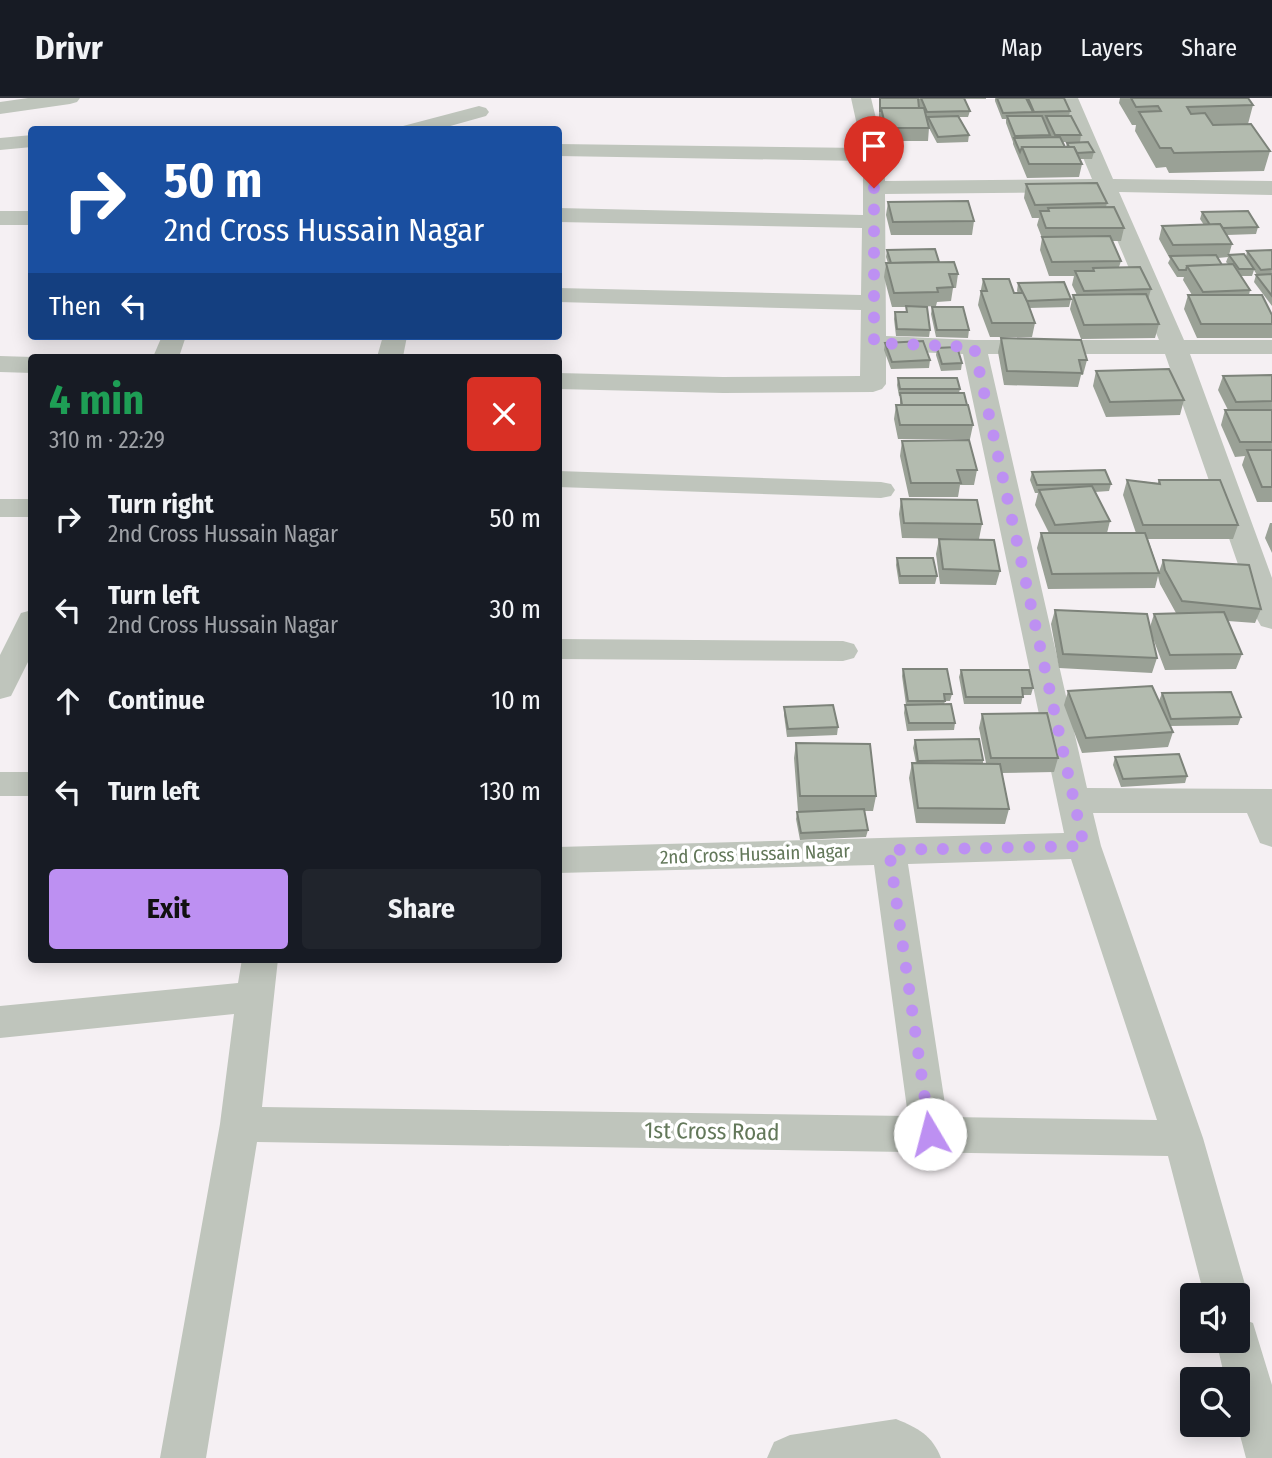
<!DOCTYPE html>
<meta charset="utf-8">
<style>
:root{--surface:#171b24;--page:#20242c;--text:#f1f3f6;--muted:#9ea1a6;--line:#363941;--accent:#bd90f2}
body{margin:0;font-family:"Fira Sans Condensed",sans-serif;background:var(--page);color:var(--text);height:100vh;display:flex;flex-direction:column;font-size:26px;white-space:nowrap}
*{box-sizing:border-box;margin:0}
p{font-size:23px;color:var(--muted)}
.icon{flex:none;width:38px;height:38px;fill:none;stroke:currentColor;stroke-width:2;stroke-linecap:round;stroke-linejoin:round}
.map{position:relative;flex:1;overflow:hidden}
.sheet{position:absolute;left:28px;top:256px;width:534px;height:609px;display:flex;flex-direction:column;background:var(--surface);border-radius:7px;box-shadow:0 4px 18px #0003}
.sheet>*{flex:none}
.top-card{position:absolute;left:28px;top:28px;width:534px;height:214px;border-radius:7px;box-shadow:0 4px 18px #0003;background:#1a4fa0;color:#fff;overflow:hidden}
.fabs{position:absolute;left:1180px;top:1185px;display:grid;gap:14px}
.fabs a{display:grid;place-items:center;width:70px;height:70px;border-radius:7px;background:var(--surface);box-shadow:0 4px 18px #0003;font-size:35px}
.pin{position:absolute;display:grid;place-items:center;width:60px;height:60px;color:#fff;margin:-72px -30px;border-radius:50% 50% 50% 0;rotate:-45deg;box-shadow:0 0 7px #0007}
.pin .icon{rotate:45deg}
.me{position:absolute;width:77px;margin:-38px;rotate:352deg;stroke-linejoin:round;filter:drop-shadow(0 0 5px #0008)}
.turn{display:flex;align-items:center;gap:24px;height:147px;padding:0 21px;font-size:32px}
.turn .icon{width:91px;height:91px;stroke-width:2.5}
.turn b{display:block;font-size:49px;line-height:60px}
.then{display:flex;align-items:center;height:66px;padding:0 21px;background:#0003;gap:14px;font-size:26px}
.round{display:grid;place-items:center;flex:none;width:74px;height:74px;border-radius:7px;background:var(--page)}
.head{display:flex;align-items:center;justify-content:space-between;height:119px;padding:0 21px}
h1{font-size:42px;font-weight:700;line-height:52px;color:#1e9e55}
.button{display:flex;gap:14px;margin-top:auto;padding:14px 21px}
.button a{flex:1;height:80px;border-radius:7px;background:var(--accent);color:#111;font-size:28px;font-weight:700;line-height:80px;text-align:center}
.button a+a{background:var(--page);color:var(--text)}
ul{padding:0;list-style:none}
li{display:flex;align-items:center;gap:21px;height:91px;padding:0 21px}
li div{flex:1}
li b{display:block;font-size:26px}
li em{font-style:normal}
header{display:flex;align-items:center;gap:42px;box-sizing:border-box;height:98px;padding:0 35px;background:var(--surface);border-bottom:2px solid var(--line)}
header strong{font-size:33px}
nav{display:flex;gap:38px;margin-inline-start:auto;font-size:24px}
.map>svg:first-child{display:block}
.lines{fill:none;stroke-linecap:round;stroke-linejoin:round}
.street{fill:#bfc5bc;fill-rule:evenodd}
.wall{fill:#9aa196;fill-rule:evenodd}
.building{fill:#b3bbaf;stroke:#7d837a;stroke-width:2}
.route{stroke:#bd90f2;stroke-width:12;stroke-dasharray:0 21.6}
.labels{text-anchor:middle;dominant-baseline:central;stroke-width:7;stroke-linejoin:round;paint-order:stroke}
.street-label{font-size:19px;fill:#63785a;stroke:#fff}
.near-street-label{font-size:23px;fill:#63785a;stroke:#fff}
</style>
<header>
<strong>Drivr</strong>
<nav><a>Map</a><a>Layers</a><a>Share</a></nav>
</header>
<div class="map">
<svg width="1272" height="1360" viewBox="0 0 1272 1360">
<rect width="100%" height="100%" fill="#f5f0f3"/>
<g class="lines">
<g class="street">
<polygon points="28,0 80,0 77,4 70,6 0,16 0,4"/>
<path d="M851,0H871L885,57V83L1092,81L1058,0H1078L1113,81L1272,83V97L1119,94L1184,242H1272V256H1190L1272,480V531L1261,528L1257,521L1165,256H988L1087,690L1272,691V749L1260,745L1247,715H1093L1101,748L1203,1040L1248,1197L1241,1212L1237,1213V1197H1204L1168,1058L257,1044L206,1360H160L220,1026L234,916L0,940V908L238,885L242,861H278L262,1009L908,1018L874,767L558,775V749L1064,735L963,256L886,253V286L882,291L873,294L723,295L558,291V275L723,279L860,278L861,212L558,204V190L861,197L862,130L558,124V110L863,117V63L558,58V46L862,50ZM1097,94L1159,242H974L886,238L885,96ZM1071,761L1157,1022L947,1019L908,766Z"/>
<polygon points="479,8 486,10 489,14 486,18 436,32 400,32 403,28"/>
<polygon points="32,37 32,49 0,52 0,40"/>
<rect x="0" y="113" width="32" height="14"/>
<polygon points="162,238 186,238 179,259 153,259"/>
<polygon points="383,238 407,238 403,259 377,259"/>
<polygon points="0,258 32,259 32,275 0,274"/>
<polygon points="558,373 881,384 891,386 895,392 891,398 881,400 558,389"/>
<rect x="0" y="401" width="32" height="18"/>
<polygon points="32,512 32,556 11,598 0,601 0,557 21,515"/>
<polygon points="558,541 843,543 854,546 858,553 854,560 843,563 558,561"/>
<rect x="0" y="674" width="32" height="24"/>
<polygon points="1237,1219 1253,1225 1272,1287 1272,1360 1246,1360 1237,1326 1237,1281 1225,1281 1216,1242 1237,1242"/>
<path d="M896,1321C918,1330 932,1337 941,1360H767L774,1344L790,1337Z"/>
</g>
</g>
<g class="wall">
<polygon points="879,0 986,0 986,1 964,1 970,13 968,19 959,19 969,37 968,44 937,45 929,30 928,43 884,43 880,23 880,19 879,19"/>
<polygon points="995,0 1064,0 1070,13 1069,18 1081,37 1080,44 1062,44 1065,49 1066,49 1067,45 1094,54 1092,61 1080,61 1082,66 1079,79 1027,80 1013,46 1013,44 1006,25 1006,21 1002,21 995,3"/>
<polygon points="1120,0 1248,0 1253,7 1248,26 1270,53 1264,73 1169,75 1166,69 1156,70 1135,33 1136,27 1132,27 1119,5"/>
<polygon points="1026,86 1107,105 1106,109 1124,130 1121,143 1112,143 1121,163 1119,169 1151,191 1148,202 1159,226 1155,240 1081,241 1070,211 1073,197 1077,197 1072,187 1074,178 1049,178 1040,152 1042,140 1037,127 1039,120 1032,120 1024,100"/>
<polygon points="888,104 974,123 972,137 891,137 886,117"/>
<path d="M1202,114L1258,129L1256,136L1227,137L1232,146L1229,157L1246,159L1247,153L1272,152V208L1254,184L1256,177H1257L1254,172L1252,178H1241L1250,192L1249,197L1272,217V240H1197L1184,211L1188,197H1192L1183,182L1184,179H1177L1168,165L1170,161L1159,141L1162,128L1204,127L1200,121ZM1228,159L1226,164L1228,166L1222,167L1218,160Z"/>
<polygon points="887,152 939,164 958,176 956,190 953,190 951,203 937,204 936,208 913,209 930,232 929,239 896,238 894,221 895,214 906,214 906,209 892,209 884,179 886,165 888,165 886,159"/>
<polygon points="983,181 1014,195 1018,195 1017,193 1018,185 1071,201 1069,209 1029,210 1035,225 1032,239 990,239 978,207"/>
<polygon points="932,209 969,232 968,240 936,239 931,216"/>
<polygon points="1001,240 1087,262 1083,277 1081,277 1078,289 1004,287 998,254"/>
<polygon points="885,245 930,262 929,270 891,271 884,252"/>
<polygon points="937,250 962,265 961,272 941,273 936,257"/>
<polygon points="1096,273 1184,302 1180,317 1106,319 1093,288"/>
<polygon points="1272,277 1272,404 1257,404 1242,367 1245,358 1235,359 1221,327 1225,312 1228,312 1218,292 1223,278"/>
<polygon points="898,280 960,291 959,295 967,307 973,327 970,341 898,341 894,321 896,307 900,307 900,298 899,298 897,287"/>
<polygon points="902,343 977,372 974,387 960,387 958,399 909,399 900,358"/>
<polygon points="1032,374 1111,386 1109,393 1095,394 1110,423 1107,435 1136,435 1123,397 1127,382 1158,385 1159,382 1238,427 1233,441 1148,441 1159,474 1163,462 1261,511 1255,525 1228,523 1242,556 1236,571 1165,572 1151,535 1157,560 1152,575 1059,570 1051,526 1055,512 1150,529 1154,516 1176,515 1160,486 1158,478 1155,490 1048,491 1037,450 1041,435 1049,435 1035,407 1038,395 1035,395 1030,382"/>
<polygon points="901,401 982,426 979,441 902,440 899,416"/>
<polygon points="1270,425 1272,425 1272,455 1265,440"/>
<polygon points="939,441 1000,473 996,487 940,486 936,456"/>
<polygon points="897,460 937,478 935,486 899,486 896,467"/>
<polygon points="903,571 952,596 950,603 945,603 944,607 955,625 954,632 907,633 904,615 905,607 906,607 902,578"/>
<polygon points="961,572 1033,590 1031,597 1023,597 1021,606 964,606 959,579"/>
<polygon points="1068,593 1159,603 1162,595 1241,619 1238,627 1170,628 1173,634 1168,649 1082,655 1064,607"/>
<polygon points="784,609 838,629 837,637 787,639 784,617"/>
<polygon points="982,616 1058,660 1054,674 1002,675 1009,711 1005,726 916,725 909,680 912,665 916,665 913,650 915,642 983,662 983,665 986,665 979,630"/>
<polygon points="796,645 876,698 873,713 864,713 868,732 866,739 800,742 796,721 797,714 823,713 798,713 794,660"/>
<polygon points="1115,659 1187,678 1185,685 1121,689 1113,667"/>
</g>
<g class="building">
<polygon points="880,0 918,0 919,10 881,10 881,13 880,13"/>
<polygon points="921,0 964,0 970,13 927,14"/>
<polygon points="997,0 1026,0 1033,14 1003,15"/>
<polygon points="1028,0 1064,0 1070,13 1034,14"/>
<polygon points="1131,0 1248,0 1253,7 1187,9 1191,16 1205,15 1213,27 1251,26 1270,53 1174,55 1171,50 1160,50 1139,14 1161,13 1158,8 1136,9"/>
<polygon points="881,10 924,10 929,30 886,30"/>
<polygon points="958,18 969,37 938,39 928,19"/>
<polygon points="1007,18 1042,18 1050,37 1015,38"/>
<polygon points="1046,18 1071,18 1081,37 1055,37"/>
<polygon points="1060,39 1065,49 1022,49 1020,54 1014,40"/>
<polygon points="1088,44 1094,54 1077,55 1074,49 1069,49 1067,45"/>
<polygon points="1022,49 1074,49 1082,66 1029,66"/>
<polygon points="1097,85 1107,105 1035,107 1026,86"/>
<polygon points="968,103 974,123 893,124 888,104"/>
<polygon points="1114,109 1124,130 1046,130 1040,113 1049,113 1048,110"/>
<polygon points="1248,113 1258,129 1223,130 1220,126 1210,127 1202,114"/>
<polygon points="1220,126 1232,146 1173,147 1162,128"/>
<polygon points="1110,138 1121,163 1052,164 1042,139"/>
<polygon points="935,151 939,164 891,165 887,152"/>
<polygon points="1272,152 1272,171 1261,172 1247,153"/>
<polygon points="1244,156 1254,171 1239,171 1229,157"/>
<polygon points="1216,157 1222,167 1187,168 1186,172 1179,172 1170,158"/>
<polygon points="954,164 958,176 949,176 953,189 937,190 938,194 894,195 886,165"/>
<polygon points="1233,166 1250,192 1203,194 1187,168"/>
<polygon points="1140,169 1151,191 1084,193 1075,173 1094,173 1093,170"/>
<polygon points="1272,176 1272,198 1256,177"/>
<polygon points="983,181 1009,181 1014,195 1024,195 1035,225 992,225 981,193 987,193"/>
<polygon points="1064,184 1071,201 1027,203 1018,185"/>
<polygon points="1146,196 1159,226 1084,227 1073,197"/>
<polygon points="1188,197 1262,197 1272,217 1272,226 1201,226"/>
<polygon points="906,208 927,209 930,232 897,231 895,214 907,214"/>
<polygon points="932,209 963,209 969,232 937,232"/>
<polygon points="1001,240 1081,242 1087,262 1079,262 1082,275 1007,273"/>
<polygon points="923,243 930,262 892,264 885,245"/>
<polygon points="957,249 962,265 942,266 937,250"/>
<polygon points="1169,271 1184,302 1110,304 1096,273"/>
<polygon points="1272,277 1272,303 1236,304 1223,278"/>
<polygon points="898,280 957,280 960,291 900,291"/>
<polygon points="900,295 964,295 967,307 902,307"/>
<polygon points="896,307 968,307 973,327 900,327"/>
<polygon points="1225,312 1272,312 1272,344 1240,344"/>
<polygon points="969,342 977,372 957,372 961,385 911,385 902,343"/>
<polygon points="1247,352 1272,352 1272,389 1262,389"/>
<polygon points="1105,372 1111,386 1037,387 1032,374"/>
<polygon points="1127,382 1160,386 1159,382 1220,382 1238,427 1143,427"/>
<polygon points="1092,388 1110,423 1055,427 1039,392"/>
<polygon points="901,401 977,402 982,426 904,425"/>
<polygon points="1041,435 1145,435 1159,475 1052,476"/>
<polygon points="939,441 994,442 1000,473 943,471"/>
<polygon points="897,460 933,460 937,478 900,478"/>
<polygon points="1163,462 1249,467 1261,511 1182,503 1165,472"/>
<polygon points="1055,512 1147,516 1157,560 1063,556"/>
<polygon points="1224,514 1242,556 1170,557 1154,516"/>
<polygon points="903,571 947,571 952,596 944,596 945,603 908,603"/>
<polygon points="961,572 1029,572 1033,590 1022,590 1023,599 966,599"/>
<polygon points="1152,588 1173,634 1086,640 1068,593"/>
<polygon points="1231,594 1241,619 1171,621 1162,595"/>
<polygon points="951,606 955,625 909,625 905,607"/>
<polygon points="833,607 838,629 788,631 784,609"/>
<polygon points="1047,615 1058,660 991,660 982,616"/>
<polygon points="979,641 983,662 918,663 915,642"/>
<polygon points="796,645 870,646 876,698 800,698"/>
<polygon points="1179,656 1187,678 1123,681 1115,659"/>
<polygon points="912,665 1000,666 1009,711 918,710"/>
<polygon points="864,711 868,732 801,735 797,714"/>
</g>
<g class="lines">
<polyline class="route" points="874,90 874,245 974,249 1084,748 889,752 930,1036"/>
</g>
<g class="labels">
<g class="street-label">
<text transform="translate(755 756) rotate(-2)">2nd Cross Hussain Nagar</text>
</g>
<g class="near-street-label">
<text transform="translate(712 1033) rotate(1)">1st Cross Road</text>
</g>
</g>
</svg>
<div class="fabs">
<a><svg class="icon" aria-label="sound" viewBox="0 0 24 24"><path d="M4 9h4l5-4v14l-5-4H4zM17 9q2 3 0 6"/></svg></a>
<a><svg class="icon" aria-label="search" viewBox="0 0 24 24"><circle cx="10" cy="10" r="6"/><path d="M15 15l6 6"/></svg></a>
</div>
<div class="pin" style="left:874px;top:90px;background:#d93025"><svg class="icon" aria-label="arrive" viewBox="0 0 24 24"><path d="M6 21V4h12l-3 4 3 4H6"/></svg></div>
<svg class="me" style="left:930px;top:1036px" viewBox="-20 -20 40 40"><circle r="19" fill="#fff"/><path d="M0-13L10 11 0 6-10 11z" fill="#bd90f2"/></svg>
<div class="top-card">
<div class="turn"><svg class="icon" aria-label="right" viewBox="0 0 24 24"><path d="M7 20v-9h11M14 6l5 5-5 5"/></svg><div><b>50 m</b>2nd Cross Hussain Nagar</div></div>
<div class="then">Then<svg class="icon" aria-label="left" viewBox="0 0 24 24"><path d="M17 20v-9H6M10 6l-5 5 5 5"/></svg></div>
</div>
<section class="sheet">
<div class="head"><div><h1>4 min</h1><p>310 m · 22:29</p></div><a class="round" style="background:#d93025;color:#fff"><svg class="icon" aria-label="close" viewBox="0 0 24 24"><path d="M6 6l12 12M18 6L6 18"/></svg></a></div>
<ul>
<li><svg class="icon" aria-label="right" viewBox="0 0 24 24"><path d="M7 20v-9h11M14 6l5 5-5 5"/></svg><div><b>Turn right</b><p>2nd Cross Hussain Nagar</p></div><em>50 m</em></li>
<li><svg class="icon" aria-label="left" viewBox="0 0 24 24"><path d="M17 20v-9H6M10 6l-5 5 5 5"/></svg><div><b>Turn left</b><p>2nd Cross Hussain Nagar</p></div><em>30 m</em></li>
<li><svg class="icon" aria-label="ahead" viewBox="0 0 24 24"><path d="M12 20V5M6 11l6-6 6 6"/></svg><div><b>Continue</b></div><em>10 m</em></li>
<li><svg class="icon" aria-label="left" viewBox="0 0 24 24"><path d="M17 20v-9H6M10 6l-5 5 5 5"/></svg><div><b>Turn left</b></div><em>130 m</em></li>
</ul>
<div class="button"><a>Exit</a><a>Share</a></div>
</section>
</div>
